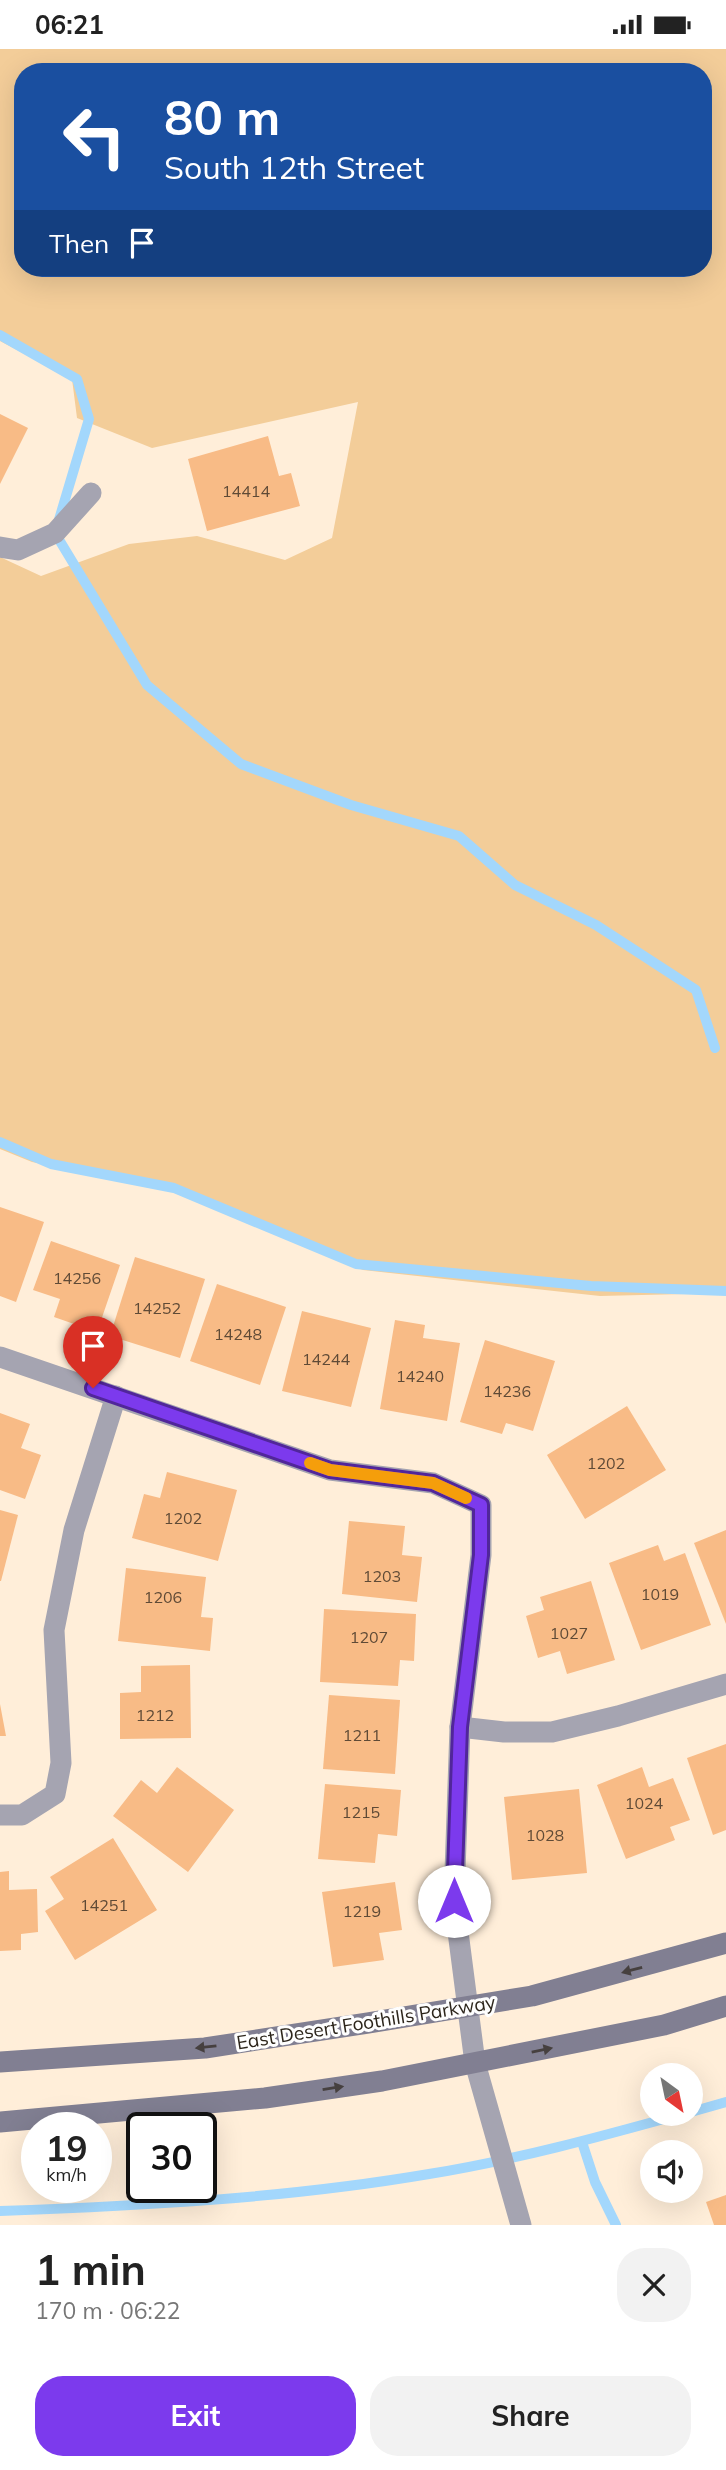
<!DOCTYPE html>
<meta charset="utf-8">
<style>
:root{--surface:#fff;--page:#f2f2f2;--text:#222;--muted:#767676;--accent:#7c3aed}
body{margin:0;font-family:Mulish,sans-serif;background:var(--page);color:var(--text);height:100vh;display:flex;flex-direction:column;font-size:26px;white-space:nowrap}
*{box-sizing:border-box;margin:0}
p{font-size:23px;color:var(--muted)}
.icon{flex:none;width:38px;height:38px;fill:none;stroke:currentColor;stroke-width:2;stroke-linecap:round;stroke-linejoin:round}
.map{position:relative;height:2176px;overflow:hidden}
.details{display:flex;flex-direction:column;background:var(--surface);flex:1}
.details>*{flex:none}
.top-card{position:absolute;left:14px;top:14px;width:698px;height:214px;border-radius:28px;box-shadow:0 7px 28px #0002;background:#1a4fa0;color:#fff;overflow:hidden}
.needle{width:46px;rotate:147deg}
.fabs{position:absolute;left:640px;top:2014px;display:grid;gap:14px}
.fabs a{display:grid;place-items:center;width:63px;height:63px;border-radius:50%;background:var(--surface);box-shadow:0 7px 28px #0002;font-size:35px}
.speed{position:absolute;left:21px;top:2063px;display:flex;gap:14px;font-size:35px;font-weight:700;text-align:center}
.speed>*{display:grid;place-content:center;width:91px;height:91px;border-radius:50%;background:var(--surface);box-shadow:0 7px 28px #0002;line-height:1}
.speed small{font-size:18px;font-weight:400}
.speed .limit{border:4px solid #111;border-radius:10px;background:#fff;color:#111}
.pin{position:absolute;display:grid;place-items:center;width:60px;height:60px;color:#fff;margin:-72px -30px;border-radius:50% 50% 50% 0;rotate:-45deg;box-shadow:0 0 7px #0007}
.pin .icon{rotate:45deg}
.me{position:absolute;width:77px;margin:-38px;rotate:0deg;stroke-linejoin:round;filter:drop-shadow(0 0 5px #0008)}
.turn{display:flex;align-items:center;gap:24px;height:147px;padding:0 35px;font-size:32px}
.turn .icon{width:91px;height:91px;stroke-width:2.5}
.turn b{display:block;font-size:49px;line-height:60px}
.then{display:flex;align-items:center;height:66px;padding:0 35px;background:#0003;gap:14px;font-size:26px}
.round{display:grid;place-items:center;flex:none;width:74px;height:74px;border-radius:28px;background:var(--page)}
.overview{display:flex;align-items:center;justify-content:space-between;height:119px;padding:0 35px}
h1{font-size:42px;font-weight:700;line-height:52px}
.button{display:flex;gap:14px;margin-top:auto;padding:14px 35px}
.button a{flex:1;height:80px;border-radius:28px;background:var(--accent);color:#fff;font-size:28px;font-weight:700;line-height:80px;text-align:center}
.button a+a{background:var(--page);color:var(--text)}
.status{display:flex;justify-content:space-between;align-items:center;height:49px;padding:0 35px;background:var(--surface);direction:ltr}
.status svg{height:19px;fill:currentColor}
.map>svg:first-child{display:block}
.green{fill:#f3cd99;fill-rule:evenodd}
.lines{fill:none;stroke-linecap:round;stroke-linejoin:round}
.stream{stroke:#a3d7fc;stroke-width:10}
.building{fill:#f8bb86}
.street{stroke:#a5a4b1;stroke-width:21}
.secondary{stroke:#817f92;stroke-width:21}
.oneway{fill:#46403f}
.route-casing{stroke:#51269a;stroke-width:18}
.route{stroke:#7c3aed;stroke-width:12}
.slow{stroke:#f59e0b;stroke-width:12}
.labels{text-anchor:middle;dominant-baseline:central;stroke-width:6;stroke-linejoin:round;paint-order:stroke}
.number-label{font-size:16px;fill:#5f4a36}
.street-label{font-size:19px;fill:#2c251b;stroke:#fefefe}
</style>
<div class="status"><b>06:21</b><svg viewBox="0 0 49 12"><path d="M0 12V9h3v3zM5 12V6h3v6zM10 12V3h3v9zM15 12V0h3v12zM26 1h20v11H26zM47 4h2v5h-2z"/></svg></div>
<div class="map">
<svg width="726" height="2176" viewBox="0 0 726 2176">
<rect width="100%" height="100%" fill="#ffeed9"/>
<path class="green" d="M0,0H726V1244L600,1247L363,1221L152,1134L32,1113L0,1100V508L41,527L129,495L197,487L285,511L332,489L358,353L152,399L77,369L72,330L0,292ZM23,23H704V219H23Z"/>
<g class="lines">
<g class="stream">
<polyline points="0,286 77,330 89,370 55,484 147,636 241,715 351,756 459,787 515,836 596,876 696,941 715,999"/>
<polyline points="0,1093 51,1115 174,1139 356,1215 591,1237 726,1242"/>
<polyline points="691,2063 726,2053"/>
<polyline points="582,2093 595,2133 616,2176"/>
<path d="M0,2162C143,2157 288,2149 429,2125C515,2111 599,2088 682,2065"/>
</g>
</g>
<g class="building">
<polygon points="0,365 28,379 0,435"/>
<polygon points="268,387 279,427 291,424 300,457 207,482 188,410"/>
<polygon points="0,1158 44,1173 16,1253 0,1247"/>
<polygon points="51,1192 120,1216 97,1283 54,1268 60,1250 33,1241"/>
<polygon points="135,1208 205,1230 180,1309 110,1287"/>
<polygon points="217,1235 286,1258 260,1336 190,1312"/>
<polygon points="302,1262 371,1279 351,1358 282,1342"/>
<polygon points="395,1271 425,1276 423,1289 460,1294 447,1372 380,1360"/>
<polygon points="485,1291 555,1312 533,1382 506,1374 502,1385 460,1373"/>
<polygon points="627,1357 666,1421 585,1470 547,1406"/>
<polygon points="0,1364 30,1375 21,1399 41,1406 25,1450 0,1441"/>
<polygon points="167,1423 237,1441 218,1512 132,1489 144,1445 160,1449"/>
<polygon points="0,1461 18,1466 1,1532 0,1532"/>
<polygon points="349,1472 405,1477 402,1506 422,1508 417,1553 342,1545"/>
<polygon points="726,1481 726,1575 694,1494"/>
<polygon points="658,1496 664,1512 685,1504 711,1576 641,1601 609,1514"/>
<polygon points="126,1519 206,1528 201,1568 213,1569 210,1602 118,1592"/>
<polygon points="591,1532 615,1611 567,1625 560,1602 538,1609 526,1567 544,1561 540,1548"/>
<polygon points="324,1560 416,1565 414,1612 400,1611 398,1637 320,1633"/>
<polygon points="190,1616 191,1689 120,1690 120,1644 141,1643 141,1617"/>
<polygon points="329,1646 400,1651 395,1725 323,1720"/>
<polygon points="0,1655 6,1687 0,1687"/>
<polygon points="726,1695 726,1781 713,1786 687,1709"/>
<polygon points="177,1718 234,1761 188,1823 113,1767 141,1731 157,1744"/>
<polygon points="642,1718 649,1738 673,1729 690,1771 670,1778 675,1791 626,1810 597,1736"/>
<polygon points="325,1735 401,1741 397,1787 378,1785 375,1814 318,1810"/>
<polygon points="579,1740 587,1824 512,1831 504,1748"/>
<polygon points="113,1789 157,1861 75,1911 45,1862 64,1850 50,1828"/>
<polygon points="9,1822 9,1841 37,1840 38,1883 21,1885 21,1901 0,1902 0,1823"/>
<polygon points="395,1833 402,1881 379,1884 384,1911 333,1918 322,1843"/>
<polygon points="726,2146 726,2176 714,2176 706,2153"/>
</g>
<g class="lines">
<g class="street">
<polyline points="0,498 18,501 55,484 91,444"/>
<polyline points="0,1308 330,1421 433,1434 481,1456 481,1506 460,1678 454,1852 475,2014 521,2176"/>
<polyline points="460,1678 504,1683 552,1683 618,1667 726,1635"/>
<polyline points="0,1766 22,1766 55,1745 61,1714 54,1581 74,1481 116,1347"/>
</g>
<g class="secondary">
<polyline points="0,2013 205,1999 368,1974 532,1947 726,1894"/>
<polyline points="0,2073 265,2049 382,2032 664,1976 726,1957"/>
</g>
</g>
<defs><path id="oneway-solid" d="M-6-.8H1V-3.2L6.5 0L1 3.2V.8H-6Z" transform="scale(1.75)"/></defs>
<g class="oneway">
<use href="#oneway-solid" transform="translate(632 1921) rotate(165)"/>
<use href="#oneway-solid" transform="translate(206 1998) rotate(174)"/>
<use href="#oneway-solid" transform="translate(542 2001) rotate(-11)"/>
<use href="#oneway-solid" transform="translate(333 2039) rotate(-9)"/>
</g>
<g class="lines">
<defs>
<polyline id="route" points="93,1339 330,1421 433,1434 481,1456 481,1506 460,1678 454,1852"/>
</defs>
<use href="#route" class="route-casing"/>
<use href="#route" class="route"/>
<polyline class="slow" points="310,1414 330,1421 433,1434 466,1449"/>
</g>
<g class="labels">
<g class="number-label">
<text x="246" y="442">14414</text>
<text x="77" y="1229">14256</text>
<text x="157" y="1259">14252</text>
<text x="238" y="1285">14248</text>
<text x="326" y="1310">14244</text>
<text x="420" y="1327">14240</text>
<text x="507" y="1342">14236</text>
<text x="606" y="1414">1202</text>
<text x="183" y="1469">1202</text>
<text x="382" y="1527">1203</text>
<text x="660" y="1545">1019</text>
<text x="163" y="1548">1206</text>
<text x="569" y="1584">1027</text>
<text x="369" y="1588">1207</text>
<text x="155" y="1666">1212</text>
<text x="362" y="1686">1211</text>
<text x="644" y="1754">1024</text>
<text x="361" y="1763">1215</text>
<text x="545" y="1786">1028</text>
<text x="104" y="1856">14251</text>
<text x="362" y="1862">1219</text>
</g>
<g class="street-label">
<text transform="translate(366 1973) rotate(-9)">East Desert Foothills Parkway</text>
</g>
</g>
</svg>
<div class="fabs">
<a><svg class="needle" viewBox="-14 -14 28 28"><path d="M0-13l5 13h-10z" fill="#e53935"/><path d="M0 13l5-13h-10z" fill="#767676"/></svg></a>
<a><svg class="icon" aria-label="sound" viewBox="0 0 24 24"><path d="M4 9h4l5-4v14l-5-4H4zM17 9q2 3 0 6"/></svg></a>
</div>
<div class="speed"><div>19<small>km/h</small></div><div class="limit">30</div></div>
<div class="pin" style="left:93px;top:1339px;background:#d93025"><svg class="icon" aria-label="arrive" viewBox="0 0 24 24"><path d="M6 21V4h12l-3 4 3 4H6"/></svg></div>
<svg class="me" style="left:454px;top:1852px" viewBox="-20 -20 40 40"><circle r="19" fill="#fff"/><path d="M0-13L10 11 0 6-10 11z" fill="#7c3aed"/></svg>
<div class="top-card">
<div class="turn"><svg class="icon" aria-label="left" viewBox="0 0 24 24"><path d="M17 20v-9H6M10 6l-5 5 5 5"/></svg><div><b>80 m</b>South 12th Street</div></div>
<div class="then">Then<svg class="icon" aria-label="arrive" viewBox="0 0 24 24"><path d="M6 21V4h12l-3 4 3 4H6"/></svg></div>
</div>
</div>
<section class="details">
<div class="overview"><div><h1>1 min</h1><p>170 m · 06:22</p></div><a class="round"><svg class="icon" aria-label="close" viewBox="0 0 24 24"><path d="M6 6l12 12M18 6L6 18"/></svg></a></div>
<div class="button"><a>Exit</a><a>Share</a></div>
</section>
